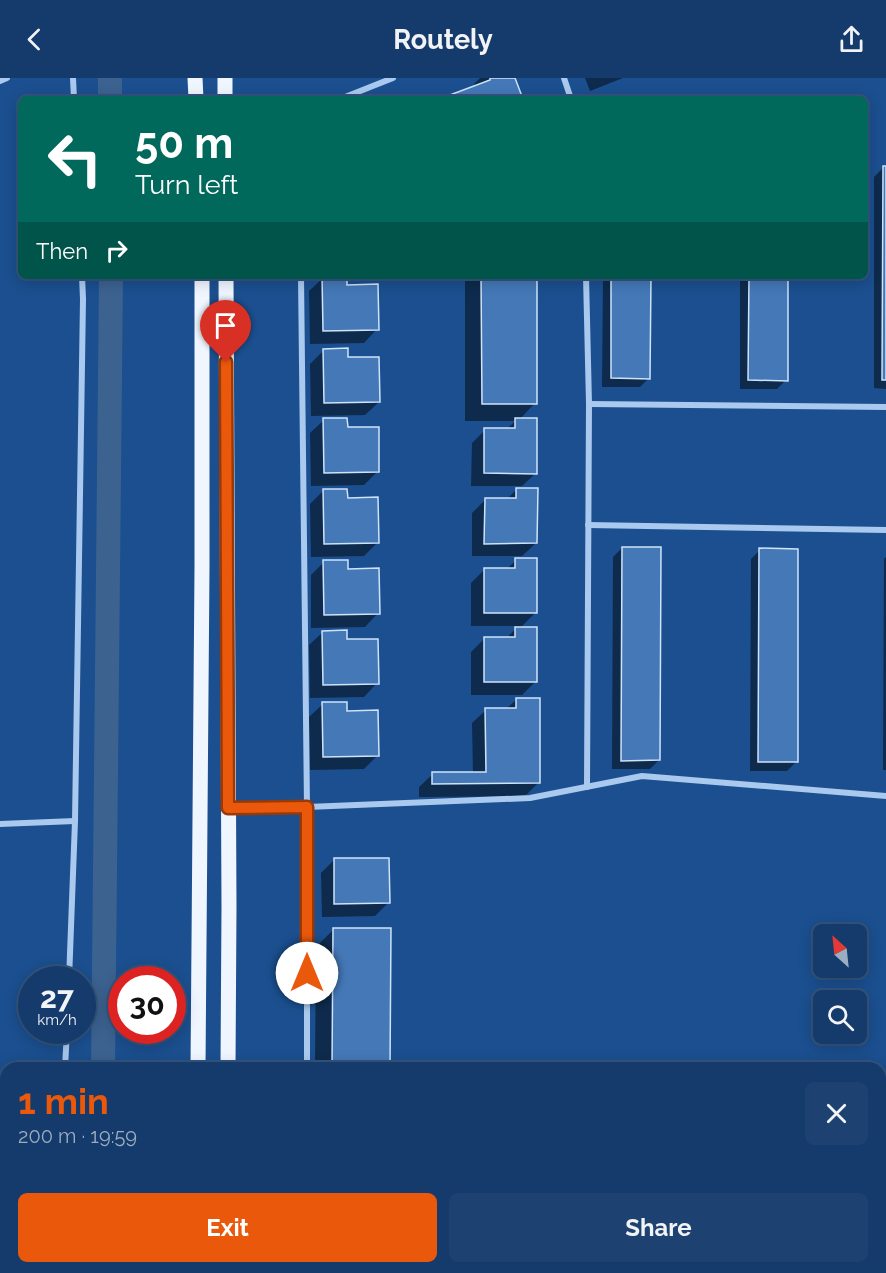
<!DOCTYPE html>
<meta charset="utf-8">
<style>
:root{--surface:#143b6b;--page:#1d4271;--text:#f1f3f6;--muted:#9dadc1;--line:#33557e;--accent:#ea580c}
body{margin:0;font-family:Raleway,sans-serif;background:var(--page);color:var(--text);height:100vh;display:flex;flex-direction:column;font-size:22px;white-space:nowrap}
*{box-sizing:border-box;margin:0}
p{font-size:20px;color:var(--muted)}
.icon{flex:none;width:33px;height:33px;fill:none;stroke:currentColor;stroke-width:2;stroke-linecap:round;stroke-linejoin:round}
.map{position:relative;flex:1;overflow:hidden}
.panel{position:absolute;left:0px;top:984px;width:886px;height:212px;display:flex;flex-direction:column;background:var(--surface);border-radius:18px 18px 0 0;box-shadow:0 3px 15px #0003,0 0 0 2px var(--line)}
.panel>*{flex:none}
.guide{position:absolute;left:18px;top:18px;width:850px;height:183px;border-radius:9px;box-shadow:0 3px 15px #0003,0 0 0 2px var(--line);background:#00695c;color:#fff;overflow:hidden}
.needle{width:39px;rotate:333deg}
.fabs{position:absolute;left:813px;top:846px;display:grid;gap:12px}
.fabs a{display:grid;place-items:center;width:54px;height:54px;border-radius:9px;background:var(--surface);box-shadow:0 3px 15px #0003,0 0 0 2px var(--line);font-size:30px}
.speed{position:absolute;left:18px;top:888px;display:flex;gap:12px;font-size:30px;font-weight:700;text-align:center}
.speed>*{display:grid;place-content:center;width:78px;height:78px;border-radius:50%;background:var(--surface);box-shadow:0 3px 15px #0003,0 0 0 2px var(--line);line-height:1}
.speed small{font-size:15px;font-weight:400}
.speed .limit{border:9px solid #d22;background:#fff;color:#111}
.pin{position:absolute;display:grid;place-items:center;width:51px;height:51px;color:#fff;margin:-62px -26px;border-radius:50% 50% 50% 0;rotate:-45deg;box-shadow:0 0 6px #0007}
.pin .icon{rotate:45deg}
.me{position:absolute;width:66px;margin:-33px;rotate:0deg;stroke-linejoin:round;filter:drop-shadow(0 0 4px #0008)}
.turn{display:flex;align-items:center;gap:21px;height:126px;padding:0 18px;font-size:27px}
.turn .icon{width:78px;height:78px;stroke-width:2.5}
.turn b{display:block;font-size:42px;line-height:51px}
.then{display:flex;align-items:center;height:57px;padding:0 18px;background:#0003;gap:12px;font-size:22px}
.round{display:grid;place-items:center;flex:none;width:63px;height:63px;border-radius:9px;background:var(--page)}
.headline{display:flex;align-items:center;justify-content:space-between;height:102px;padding:0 18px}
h1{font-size:36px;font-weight:700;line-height:45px;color:var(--accent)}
.action{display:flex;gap:12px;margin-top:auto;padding:12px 18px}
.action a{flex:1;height:69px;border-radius:9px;background:var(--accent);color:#fff;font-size:24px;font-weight:700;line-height:69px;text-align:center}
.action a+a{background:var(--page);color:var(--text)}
header{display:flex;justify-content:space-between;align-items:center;height:78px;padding:0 18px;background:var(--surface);font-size:27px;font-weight:700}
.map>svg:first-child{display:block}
.shadow{fill:#0007}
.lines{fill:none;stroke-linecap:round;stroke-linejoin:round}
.canal{stroke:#3c6290;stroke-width:24}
.building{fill:#4478b7;stroke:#cfe3fa;stroke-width:1.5}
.service{stroke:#a9c9ee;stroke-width:4.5}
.minor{stroke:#a9c9ee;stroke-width:6}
.primary{stroke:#f0f6ff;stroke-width:15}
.route-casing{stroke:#983908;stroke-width:15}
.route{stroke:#ea580c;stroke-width:10}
</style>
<header><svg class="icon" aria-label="back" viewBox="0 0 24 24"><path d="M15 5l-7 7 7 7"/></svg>Routely<svg class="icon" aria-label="share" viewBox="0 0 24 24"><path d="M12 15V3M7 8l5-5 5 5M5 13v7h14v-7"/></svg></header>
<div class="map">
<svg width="886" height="1195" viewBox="0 0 886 1195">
<rect width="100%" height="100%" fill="#1b4f8f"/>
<g class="shadow">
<polygon points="480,0 514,0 521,21 448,21 451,18 475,9 474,6"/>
<polygon points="585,0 623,0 590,13"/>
<polygon points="883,90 886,90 886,311 874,310 874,99"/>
<polygon points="465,198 535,198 535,325 519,342 536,395 522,408 471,408 472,365 485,352 506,352 515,343 465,343"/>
<polygon points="603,198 649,198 649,300 640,309 602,309"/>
<polygon points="740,198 787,198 786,302 777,311 740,311"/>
<polygon points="323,200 345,208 377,251 364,265 310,266 309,213"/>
<polygon points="324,272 347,281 379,324 365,337 311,338 310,286"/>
<polygon points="324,342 346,351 378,393 364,407 311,408 310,355"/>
<polygon points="516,412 536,465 522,478 472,478 472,435 485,422 506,422"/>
<polygon points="323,413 346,421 378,464 364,478 311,479 310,426"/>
<polygon points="622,470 659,682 650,691 612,691 613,479"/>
<polygon points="760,472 796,684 787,693 750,693 751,481"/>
<polygon points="886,479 886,692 883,692 884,481"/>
<polygon points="516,482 535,535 520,550 535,604 522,617 471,617 471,574 485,560 506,561 518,548 471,548 471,505 484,492 506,492"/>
<polygon points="324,484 347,492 378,535 365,549 311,550 311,497"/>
<polygon points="323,554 346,562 377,605 364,619 310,620 309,567"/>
<polygon points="517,621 539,704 525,718 419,719 419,709 433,696 473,695 472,645 486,632 506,631"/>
<polygon points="323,626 345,634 377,678 364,691 310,692 309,639"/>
<polygon points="334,782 389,824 375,838 322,839 321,795"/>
<polygon points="334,851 388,990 315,990 316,869"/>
<rect x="321" y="1190" width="66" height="5"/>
</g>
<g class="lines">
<g class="canal">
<polyline points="110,0 110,21"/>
<polyline points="103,990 111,198"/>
<polyline points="100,1195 101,1190"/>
</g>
</g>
<g class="building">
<polygon points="490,0 515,0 523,21 452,21 450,17 490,2"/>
<polygon points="883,88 886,88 886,302 882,302"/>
<polygon points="322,198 347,198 347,207 378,206 379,252 323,253"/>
<polygon points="481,198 537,198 537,326 482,326"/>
<polygon points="611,198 651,198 650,301 611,300"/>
<polygon points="749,198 788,198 788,303 748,302"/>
<polygon points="348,270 348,279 379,279 380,324 324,325 323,271"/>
<polygon points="323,340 347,340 348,349 379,349 379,394 324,395"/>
<polygon points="515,340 537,340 537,396 484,395 484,350 515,350"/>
<polygon points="516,410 538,410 537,465 484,466 485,420 516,420"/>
<polygon points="323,411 347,411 348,420 378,419 379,465 324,466"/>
<polygon points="622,469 661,469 660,682 621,683"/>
<polygon points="759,470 798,471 798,684 758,684"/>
<polygon points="515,480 537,480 537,535 484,535 484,490 515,490"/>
<polygon points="323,482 348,482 348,491 379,490 380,536 324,537"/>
<polygon points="515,549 537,549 537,604 484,604 484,559 515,559"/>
<polygon points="347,552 347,561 378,561 379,606 323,607 322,553"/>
<polygon points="516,620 540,620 540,705 432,706 432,694 486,694 485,630 516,630"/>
<polygon points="322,624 347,624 347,633 378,632 379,678 323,679"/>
<polygon points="334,780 389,780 390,825 334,826"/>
<polygon points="333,850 391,850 390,990 332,990"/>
<rect x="334" y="1190" width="55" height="5"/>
</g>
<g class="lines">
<polyline class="service" points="0,1094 6,1093"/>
<g class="minor">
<polyline points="73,0 74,21"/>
<polyline points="564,0 571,21"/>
<polyline points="0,3 7,0"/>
<polyline points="340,21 393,0"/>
<polyline points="301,198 307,729 307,990"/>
<polyline points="586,198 589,326 587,709"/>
<polyline points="589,326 886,329"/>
<polyline points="588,447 886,452"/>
<polyline points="229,730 307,729 530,720 642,698 886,718"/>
<polyline points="0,746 75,743"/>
<polyline points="69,902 75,743 83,221 82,198"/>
<polyline points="65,990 67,952"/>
<polyline points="307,1190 307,1195"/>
<polyline points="58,1195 58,1190"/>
</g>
<g class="primary">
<polyline points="195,0 196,21"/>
<polyline points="225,0 225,21"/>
<polyline points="226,198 229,829 228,990"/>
<polyline points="198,990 202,489 202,198"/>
<polyline points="193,1190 193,1195"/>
<polyline points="228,1190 228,1195"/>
</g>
</g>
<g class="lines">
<defs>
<polyline id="route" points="226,284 228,730 307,729 307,895"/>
</defs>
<use href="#route" class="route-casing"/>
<use href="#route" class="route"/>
</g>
</svg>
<div class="fabs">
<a><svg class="needle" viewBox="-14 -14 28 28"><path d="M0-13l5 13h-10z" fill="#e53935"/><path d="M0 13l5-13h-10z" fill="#9dadc1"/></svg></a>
<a><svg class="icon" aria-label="search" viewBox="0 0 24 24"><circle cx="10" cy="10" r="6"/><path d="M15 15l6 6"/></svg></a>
</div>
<div class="speed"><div>27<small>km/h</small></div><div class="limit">30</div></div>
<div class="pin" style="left:226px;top:284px;background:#d93025"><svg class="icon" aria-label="arrive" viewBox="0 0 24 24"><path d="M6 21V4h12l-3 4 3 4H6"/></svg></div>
<svg class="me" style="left:307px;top:895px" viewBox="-20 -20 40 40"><circle r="19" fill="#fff"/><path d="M0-13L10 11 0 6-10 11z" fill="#ea580c"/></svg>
<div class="guide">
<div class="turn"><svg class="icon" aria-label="left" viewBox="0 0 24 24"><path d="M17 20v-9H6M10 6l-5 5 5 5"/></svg><div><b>50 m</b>Turn left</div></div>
<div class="then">Then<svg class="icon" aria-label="right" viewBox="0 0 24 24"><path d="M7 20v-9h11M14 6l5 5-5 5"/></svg></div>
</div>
<section class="panel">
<div class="headline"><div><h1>1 min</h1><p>200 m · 19:59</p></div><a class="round"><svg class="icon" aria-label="close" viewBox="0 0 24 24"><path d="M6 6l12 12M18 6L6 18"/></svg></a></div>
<div class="action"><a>Exit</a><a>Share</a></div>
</section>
</div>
